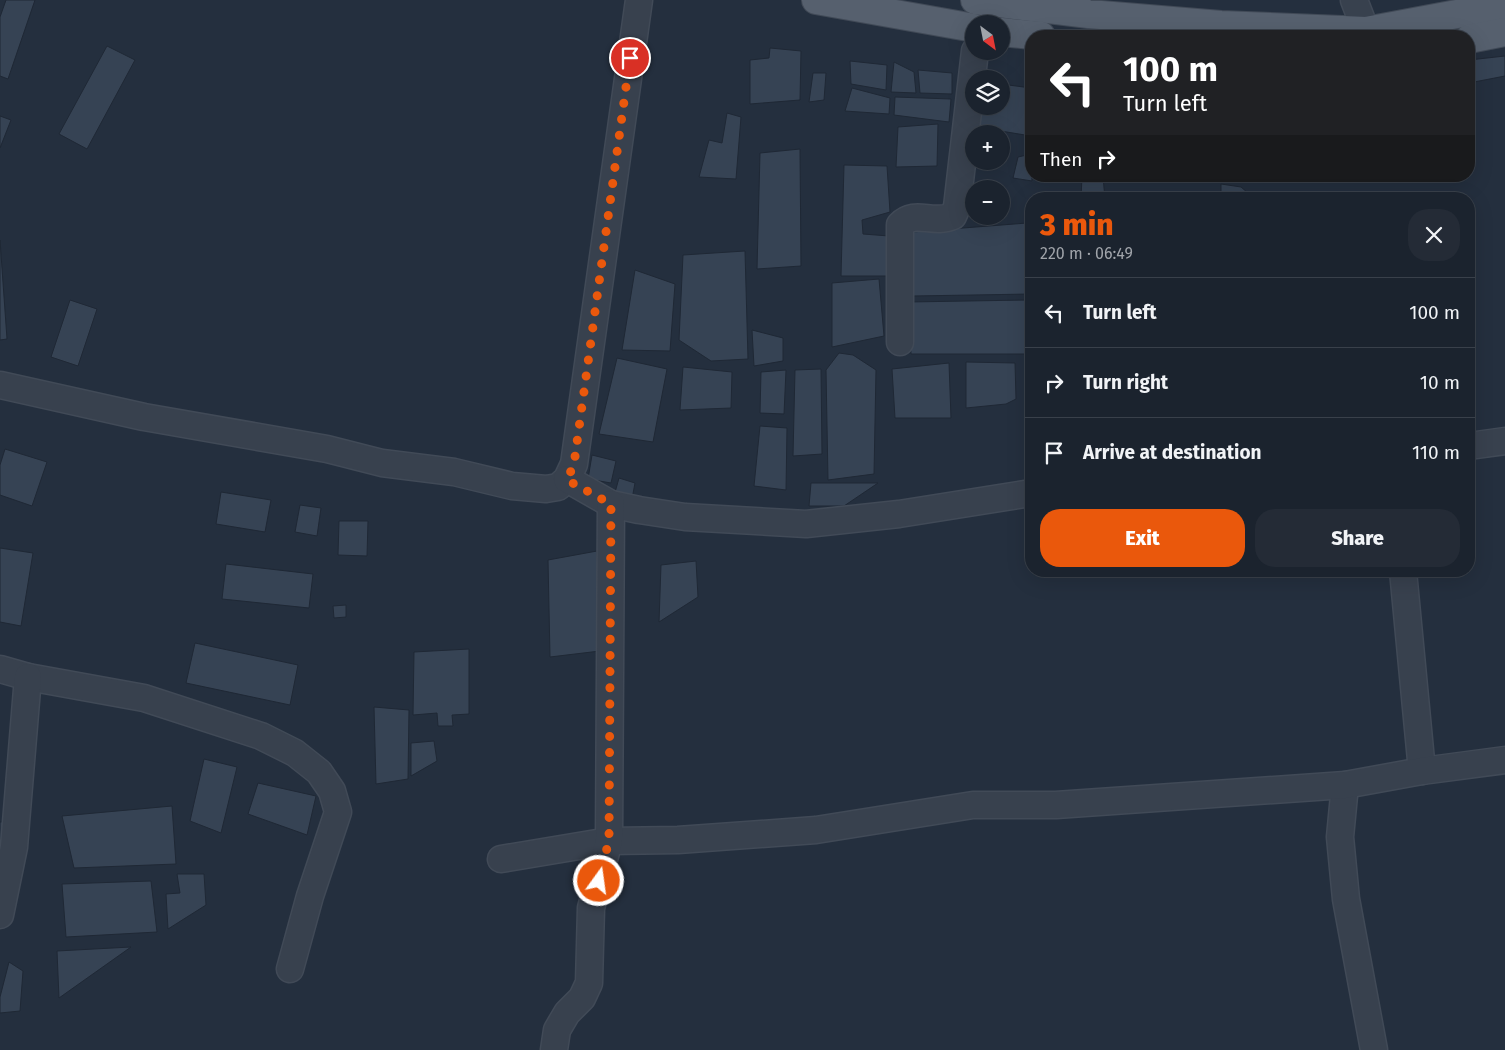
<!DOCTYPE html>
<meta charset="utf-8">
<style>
:root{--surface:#1b232e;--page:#242b36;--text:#f1f3f6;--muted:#a0a4aa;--line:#39404a;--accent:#ea580c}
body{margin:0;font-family:"Fira Sans",sans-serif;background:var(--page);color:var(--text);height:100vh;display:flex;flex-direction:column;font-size:19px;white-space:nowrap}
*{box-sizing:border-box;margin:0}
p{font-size:16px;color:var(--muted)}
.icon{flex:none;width:28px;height:28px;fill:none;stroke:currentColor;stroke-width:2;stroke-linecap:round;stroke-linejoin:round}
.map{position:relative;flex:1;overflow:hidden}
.panel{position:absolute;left:1025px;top:192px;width:450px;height:385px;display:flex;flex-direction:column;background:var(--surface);border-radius:20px;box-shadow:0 5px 20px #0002,0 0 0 1px var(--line)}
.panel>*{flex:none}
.banner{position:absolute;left:1025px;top:30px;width:450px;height:152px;border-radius:20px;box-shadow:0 5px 20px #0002,0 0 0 1px var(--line);background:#202124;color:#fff;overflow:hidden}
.needle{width:32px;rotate:148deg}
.tools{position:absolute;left:965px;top:15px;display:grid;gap:10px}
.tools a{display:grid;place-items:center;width:45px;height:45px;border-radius:50%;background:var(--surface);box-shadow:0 5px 20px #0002,0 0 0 1px var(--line);font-size:25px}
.pin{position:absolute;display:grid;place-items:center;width:42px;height:42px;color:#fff;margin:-21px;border:2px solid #fff;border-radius:50%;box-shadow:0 1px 5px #0007}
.me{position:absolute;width:55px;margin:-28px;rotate:14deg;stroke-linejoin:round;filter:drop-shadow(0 0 4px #0008)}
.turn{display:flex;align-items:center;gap:18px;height:105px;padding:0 15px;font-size:22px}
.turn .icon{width:65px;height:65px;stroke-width:2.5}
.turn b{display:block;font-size:35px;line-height:42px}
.then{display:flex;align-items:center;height:48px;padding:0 15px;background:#0003;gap:10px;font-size:19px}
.round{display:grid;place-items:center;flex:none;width:52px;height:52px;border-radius:20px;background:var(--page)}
.headline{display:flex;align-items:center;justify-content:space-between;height:85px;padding:0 15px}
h1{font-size:30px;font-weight:800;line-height:38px;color:var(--accent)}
.cta{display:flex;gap:10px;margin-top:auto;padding:10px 15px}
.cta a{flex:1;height:58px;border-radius:20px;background:var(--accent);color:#fff;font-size:20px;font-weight:800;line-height:58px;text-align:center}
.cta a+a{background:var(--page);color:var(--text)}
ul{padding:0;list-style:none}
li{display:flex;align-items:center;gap:15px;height:70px;padding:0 15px;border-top:1px solid var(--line)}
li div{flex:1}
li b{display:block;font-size:19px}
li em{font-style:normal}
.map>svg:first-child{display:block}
.building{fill:#364354;stroke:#1f2835}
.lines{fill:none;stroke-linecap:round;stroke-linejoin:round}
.minor-casing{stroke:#414a57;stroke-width:29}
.major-casing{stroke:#414a57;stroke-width:30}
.minor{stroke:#38414e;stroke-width:26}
.major{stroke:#56606e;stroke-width:28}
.route{stroke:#ea580c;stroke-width:9;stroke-dasharray:0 16.2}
</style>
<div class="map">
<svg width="1505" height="1050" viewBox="0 0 1505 1050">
<rect width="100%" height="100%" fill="#242f3e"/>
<g class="building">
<polygon points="6,0 35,0 8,79 0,76 0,17"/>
<polygon points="107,46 135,60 87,149 59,134"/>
<polygon points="770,48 801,51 800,100 750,104 750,60 769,58"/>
<polygon points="1505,56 1505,76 1469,83 1469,60"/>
<polygon points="850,61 887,65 886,90 851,84"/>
<polygon points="894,62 914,72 916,93 891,92"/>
<polygon points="918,70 952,73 952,94 920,93"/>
<polygon points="813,73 826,73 824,100 809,102"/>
<polygon points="1001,84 1031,88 1031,136 970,126 974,106 1001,106"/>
<polygon points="852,88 890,98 889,114 845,111"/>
<polygon points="895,97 951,99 949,122 894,115"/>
<polygon points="727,113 741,117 736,179 699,177 709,140 722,143"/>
<polygon points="0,116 11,120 0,148"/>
<polygon points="938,124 937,166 896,167 898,127"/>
<polygon points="800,149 801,266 757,269 760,153"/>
<polygon points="1031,154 1032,181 1013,178 1018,157"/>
<polygon points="844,165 887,166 890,212 862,220 863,234 889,236 889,276 841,276"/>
<polygon points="1082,176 1103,176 1105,199 1081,199"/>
<polygon points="1221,184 1241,187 1255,199 1221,199"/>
<polygon points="1027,223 1031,294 913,296 912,232"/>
<polygon points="0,240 7,339 0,340"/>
<polygon points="745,251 748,359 711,361 679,340 683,255"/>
<polygon points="635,270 675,284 670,351 622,350"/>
<polygon points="879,279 884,336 832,347 832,283"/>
<polygon points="70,300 97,309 78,366 51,357"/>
<polygon points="1027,300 1025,354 911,354 908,302"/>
<polygon points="752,330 783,338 783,361 754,366"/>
<polygon points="839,353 853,355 876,370 874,474 828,480 826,370"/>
<polygon points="617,358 667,369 653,442 599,434"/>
<polygon points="966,362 1015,363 1016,399 1006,404 966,408"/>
<polygon points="949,363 951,418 895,418 892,369"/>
<polygon points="683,367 732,372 731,408 680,410"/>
<polygon points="821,369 822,454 793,456 795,370"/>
<polygon points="786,370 784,414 760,413 761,372"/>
<polygon points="760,426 787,428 786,490 754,486"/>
<polygon points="5,449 47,462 32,506 0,495 0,465"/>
<polygon points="592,455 616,461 611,483 588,479"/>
<polygon points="619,478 635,483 632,499 614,496"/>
<polygon points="811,483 878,483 844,506 809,506"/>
<polygon points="221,492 271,500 265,532 216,524"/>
<polygon points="300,505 321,508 317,536 295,532"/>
<polygon points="339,521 368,521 367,556 338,555"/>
<polygon points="0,548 33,553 21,626 0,622"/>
<polygon points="597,551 600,651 550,657 548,560"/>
<polygon points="696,561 698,597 659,622 661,565"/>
<polygon points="226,564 313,574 309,608 222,599"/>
<polygon points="346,605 346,617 334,618 333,606"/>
<polygon points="195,643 298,665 290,705 186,683"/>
<polygon points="469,649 469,714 452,715 453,726 438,726 437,713 413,715 414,652"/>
<polygon points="374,707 409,710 408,779 376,784"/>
<polygon points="434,741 437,761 411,776 411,743"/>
<polygon points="204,759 237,767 221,833 190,821"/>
<polygon points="258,783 316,796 307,835 248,814"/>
<polygon points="172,806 176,864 74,868 62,816"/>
<polygon points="0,822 6,822 0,856"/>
<polygon points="177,874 204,874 206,905 168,929 166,894 180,893"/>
<polygon points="151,881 157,932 66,937 62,884"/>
<polygon points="131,947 59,998 57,951"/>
<polygon points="9,962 23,971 20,1011 0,1013 0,997"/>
</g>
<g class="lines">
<defs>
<g id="minor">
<polyline points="1354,0 1366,31"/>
<path d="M900,342V225C915,209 932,225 953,216L957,207L975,51"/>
<polyline points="0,385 144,417 327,449 382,463 454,472 512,486 546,489 558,487 567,479 574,464 639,0"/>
<polyline points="1469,446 1505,441"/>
<polyline points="567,479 611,504 639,510 685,517 806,524 899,514 1031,493"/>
<polyline points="1403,571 1422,771"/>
<polyline points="0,669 28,677 144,698 261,736 295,753 319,772 332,791 338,812 310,896 290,969"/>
<polyline points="1345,785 1340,837 1346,899 1374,1050"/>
<polyline points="501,859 609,841 678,840 816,830 973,805 1056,805 1345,785 1422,771 1505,760"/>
<polyline points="0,915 14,847 28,677"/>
<polyline points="554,1050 557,1030 567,1013 582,998 589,983 591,908 609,841 611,504"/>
</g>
<g id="major">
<polyline points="816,0 974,28"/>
<polyline points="975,0 1089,14 1221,25 1366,31 1505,5"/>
<polyline points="1001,32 1041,36"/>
<polyline points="1469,39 1505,32"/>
</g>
</defs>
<use href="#minor" class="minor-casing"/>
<use href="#major" class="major-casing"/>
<use href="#minor" class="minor"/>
<use href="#major" class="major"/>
</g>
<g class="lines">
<polyline class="route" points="599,881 609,840 611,504 567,480 574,464 630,58"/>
</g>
</svg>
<div class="tools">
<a><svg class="needle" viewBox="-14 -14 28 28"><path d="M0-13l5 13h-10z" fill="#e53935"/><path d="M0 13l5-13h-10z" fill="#a0a4aa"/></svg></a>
<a><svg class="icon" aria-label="layers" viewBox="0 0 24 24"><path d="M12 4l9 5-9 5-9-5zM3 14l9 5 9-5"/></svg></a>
<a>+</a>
<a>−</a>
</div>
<div class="pin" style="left:630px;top:58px;background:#d93025"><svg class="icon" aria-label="arrive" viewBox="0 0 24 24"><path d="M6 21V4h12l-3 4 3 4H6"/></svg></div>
<svg class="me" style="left:599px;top:881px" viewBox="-20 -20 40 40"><circle r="17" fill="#ea580c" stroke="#fff" stroke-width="3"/><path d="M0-11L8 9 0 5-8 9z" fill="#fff"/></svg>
<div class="banner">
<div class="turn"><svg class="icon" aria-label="left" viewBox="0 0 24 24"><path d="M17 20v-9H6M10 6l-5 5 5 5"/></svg><div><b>100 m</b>Turn left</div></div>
<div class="then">Then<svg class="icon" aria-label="right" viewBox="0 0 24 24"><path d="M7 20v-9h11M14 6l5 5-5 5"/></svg></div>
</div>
<section class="panel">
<div class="headline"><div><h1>3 min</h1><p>220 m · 06:49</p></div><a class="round"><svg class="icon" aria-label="close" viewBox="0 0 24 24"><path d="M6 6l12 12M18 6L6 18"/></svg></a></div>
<ul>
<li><svg class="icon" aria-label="left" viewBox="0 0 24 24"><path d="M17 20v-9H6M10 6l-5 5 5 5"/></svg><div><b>Turn left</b></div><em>100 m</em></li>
<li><svg class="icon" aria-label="right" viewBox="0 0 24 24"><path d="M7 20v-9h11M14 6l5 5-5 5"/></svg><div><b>Turn right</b></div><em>10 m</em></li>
<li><svg class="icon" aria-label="arrive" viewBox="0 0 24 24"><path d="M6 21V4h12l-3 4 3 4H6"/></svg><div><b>Arrive at destination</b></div><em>110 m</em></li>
</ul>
<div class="cta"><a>Exit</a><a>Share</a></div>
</section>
</div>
